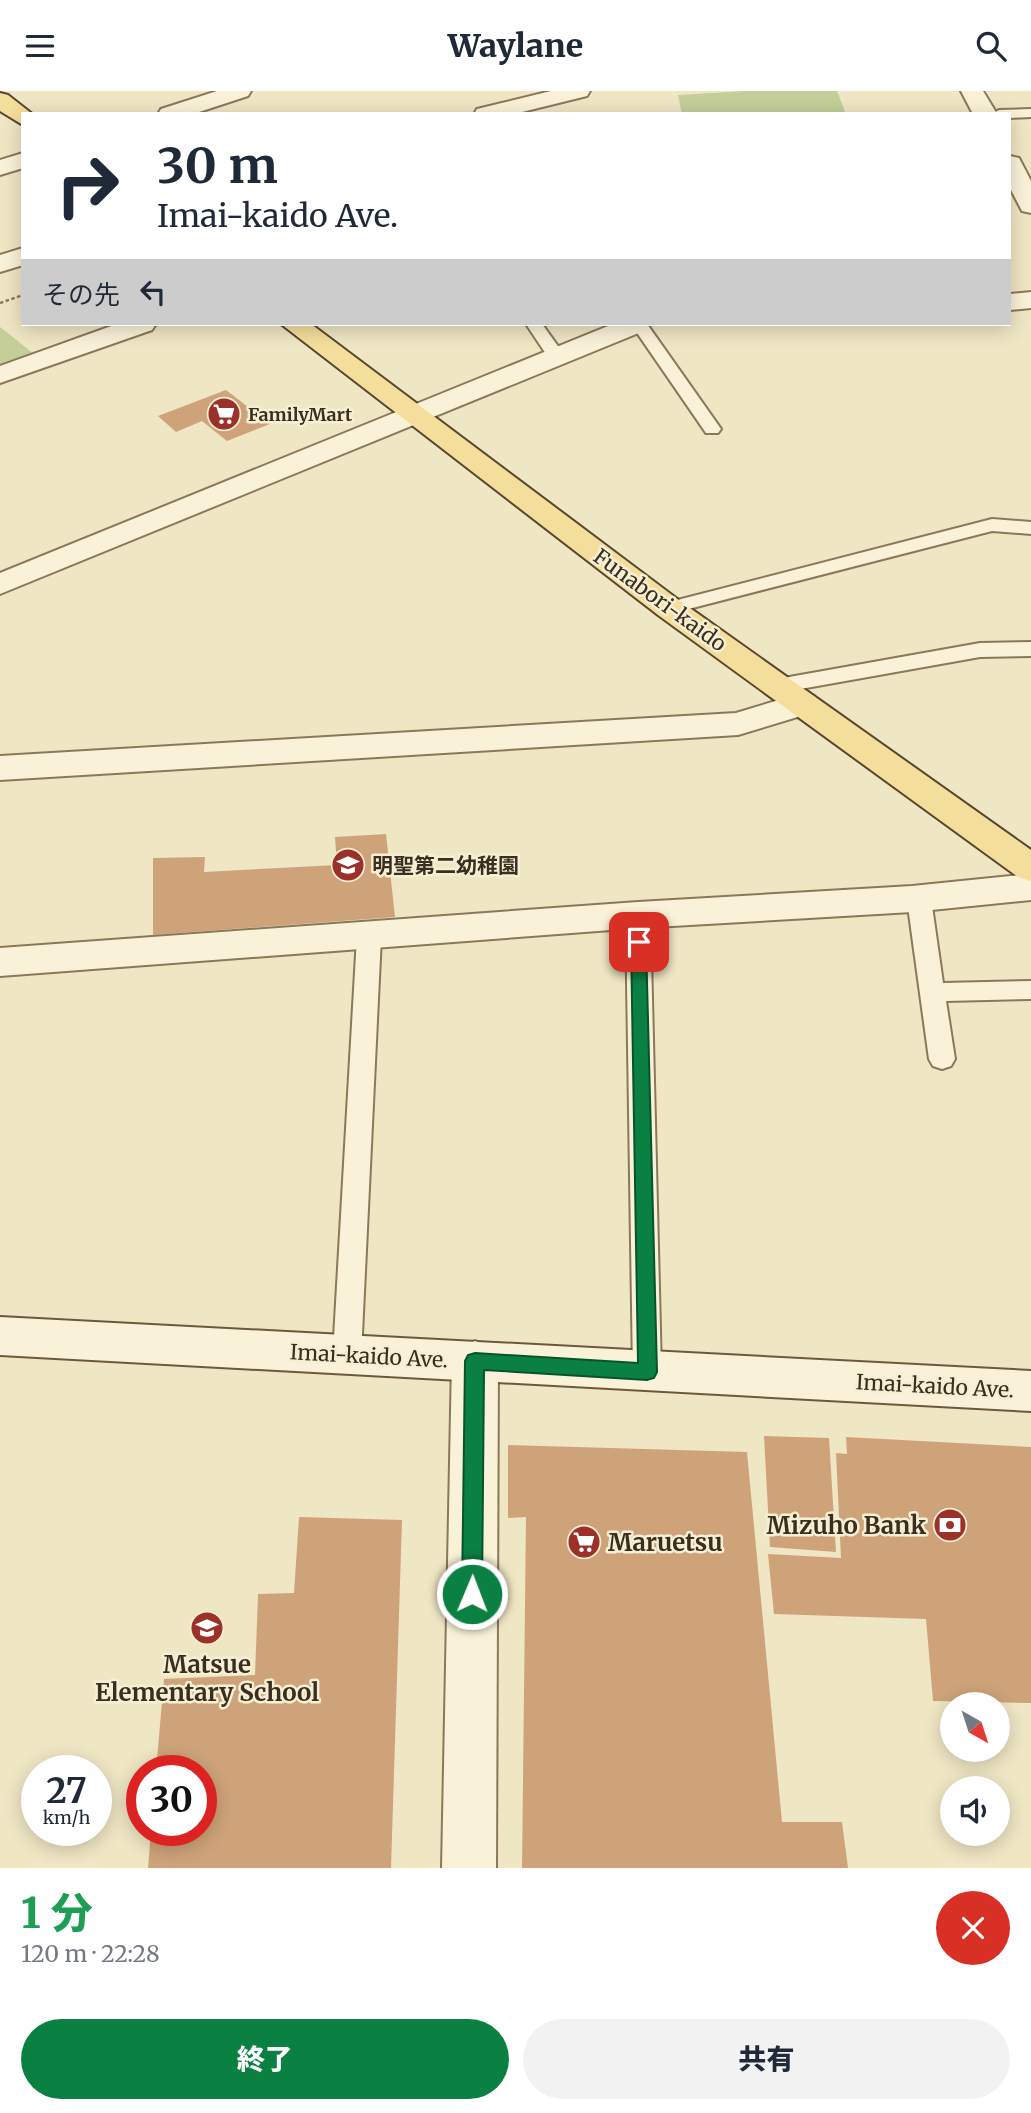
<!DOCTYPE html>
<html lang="ja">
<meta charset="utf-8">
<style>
:root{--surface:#fff;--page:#f2f2f3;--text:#1f2937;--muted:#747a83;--accent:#0b8043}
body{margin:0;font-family:Merriweather,"Noto Sans JP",serif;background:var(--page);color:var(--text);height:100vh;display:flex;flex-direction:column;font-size:26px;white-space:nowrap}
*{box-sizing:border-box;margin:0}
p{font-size:23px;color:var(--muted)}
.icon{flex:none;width:38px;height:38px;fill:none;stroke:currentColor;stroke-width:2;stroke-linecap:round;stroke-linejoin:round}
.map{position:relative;height:1777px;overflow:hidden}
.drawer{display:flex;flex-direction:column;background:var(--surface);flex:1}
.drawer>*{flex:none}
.hud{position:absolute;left:21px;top:21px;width:990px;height:214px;border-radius:0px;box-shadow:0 4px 18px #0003;background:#fff;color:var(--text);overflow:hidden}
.needle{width:46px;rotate:141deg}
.buttons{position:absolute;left:940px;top:1601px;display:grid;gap:14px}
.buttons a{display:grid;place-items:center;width:70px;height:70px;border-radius:50%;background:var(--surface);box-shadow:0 4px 18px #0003;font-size:35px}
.speed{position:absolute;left:21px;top:1664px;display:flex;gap:14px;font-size:35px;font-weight:700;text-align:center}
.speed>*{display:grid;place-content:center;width:91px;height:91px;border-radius:50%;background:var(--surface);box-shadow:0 4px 18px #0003;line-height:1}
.speed small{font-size:18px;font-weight:400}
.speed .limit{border:10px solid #d22;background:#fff;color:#111}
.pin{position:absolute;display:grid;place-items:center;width:60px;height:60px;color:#fff;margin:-30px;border-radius:14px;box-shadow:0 4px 10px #0006}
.me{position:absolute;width:77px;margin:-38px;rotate:1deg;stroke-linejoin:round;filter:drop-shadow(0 0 5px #0008)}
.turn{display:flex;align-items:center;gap:24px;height:147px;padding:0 21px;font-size:32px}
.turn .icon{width:91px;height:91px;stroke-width:2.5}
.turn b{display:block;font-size:49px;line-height:60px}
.then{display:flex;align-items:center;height:66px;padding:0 21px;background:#0003;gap:14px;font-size:26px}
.round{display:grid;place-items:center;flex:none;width:74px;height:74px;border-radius:37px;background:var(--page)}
.overview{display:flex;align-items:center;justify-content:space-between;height:119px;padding:0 21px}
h1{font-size:42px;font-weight:800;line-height:52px;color:#1e9e55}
.button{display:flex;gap:14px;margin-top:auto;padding:14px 21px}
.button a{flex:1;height:80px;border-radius:42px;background:var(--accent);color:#fff;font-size:28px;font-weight:800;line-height:80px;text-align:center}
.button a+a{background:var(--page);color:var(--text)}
header{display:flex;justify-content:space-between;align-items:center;height:91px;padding:0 21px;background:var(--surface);font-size:32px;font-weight:800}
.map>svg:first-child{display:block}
.green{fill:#c3ce98}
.building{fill:#cea37a}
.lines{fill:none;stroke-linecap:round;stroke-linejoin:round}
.lane-casing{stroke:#8a785a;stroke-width:4}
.street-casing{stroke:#8a785a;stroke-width:4}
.secondary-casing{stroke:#6c593d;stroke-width:4}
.primary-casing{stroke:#58452e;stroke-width:4}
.path{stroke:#8a785a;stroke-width:2.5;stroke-dasharray:3.5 2.5;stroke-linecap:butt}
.lane{fill:#faf2d8;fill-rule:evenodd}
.street{fill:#faf2d8;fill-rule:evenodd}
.secondary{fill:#faf2d8;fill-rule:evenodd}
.primary{fill:#f3de9c;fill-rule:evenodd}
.route{fill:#0b8043;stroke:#07532c;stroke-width:2}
.labels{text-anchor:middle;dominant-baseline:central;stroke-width:5;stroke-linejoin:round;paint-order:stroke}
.far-poi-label{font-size:18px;font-weight:bold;fill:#3a2e1e;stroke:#f6efd4;text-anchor:start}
.street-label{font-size:21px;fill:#3a2e1e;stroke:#f6efd4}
.poi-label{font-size:21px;font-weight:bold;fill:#3a2e1e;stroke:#f6efd4;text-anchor:start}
.near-poi-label{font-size:24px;font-weight:bold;fill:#3a2e1e;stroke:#f6efd4;text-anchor:end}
</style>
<header><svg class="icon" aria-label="menu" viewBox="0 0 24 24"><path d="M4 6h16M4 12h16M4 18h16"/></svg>Waylane<svg class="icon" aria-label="search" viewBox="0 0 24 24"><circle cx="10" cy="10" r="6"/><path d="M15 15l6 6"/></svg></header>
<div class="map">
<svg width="1031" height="1777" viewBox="0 0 1031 1777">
<rect width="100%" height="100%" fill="#efe6c4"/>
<g class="green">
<polygon points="745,0 837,0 846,23 682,23 678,4"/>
<polygon points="0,236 34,263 0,275"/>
</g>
<g class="building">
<polygon points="226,299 270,333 227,350 202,330 176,341 158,325"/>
<polygon points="386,743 395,826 153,844 153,767 205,766 204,781 337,774 335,746"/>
<polygon points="764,1345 829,1347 836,1461 770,1456"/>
<polygon points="846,1346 1031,1356 1031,1612 933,1610 926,1528 774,1523 768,1463 841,1467 836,1362 847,1363"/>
<polygon points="508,1354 747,1361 782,1731 842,1731 848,1777 522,1777 526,1426 508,1427"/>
<polygon points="299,1426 402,1429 391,1777 148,1777 151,1740 201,1740 201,1680 156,1680 164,1588 255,1584 258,1503 294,1502"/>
</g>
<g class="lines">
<defs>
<g id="lane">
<polygon points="1031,18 1031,26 1010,27 1010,23 992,23 999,19"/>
<polygon points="526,233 542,233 565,265 562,269 550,269"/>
<polygon points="631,233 647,233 721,338 718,342 706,342"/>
<polygon points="992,428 1031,431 1031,443 992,440 669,523 659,517 662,513"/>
<polygon points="1031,551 1031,565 980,566 778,602 767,595 778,588 980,552"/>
<polygon points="919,800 927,802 931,808 943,892 1031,890 1031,908 946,910 955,968 951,975 942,978 933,975 929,968 907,808 911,802"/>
<polygon points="638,815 646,818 650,824 661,1281 657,1290 647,1294 637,1290 633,1281 626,824 630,818"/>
<polygon points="369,837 377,840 381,846 361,1264 357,1273 347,1276 337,1273 333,1264 357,846 361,840"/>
</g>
<g id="street">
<polygon points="217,0 251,0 248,5 193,23 158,23 161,18"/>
<polygon points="551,0 590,0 587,5 514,23 474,23 477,18"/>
<polygon points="961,0 983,0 997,23 973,23"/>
<polygon points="23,62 23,77 0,84 0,69"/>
<polygon points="1010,65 1019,67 1031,90 1031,122 1022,120 1010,97"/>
<polygon points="23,157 23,174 0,181 0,164"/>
<polygon points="1031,201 1031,217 1010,219 1010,203"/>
<polygon points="117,233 156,233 152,239 0,292 0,275"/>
<polygon points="613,233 650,233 646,239 0,503 0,482"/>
<polygon points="802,602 814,605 819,613 814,621 738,644 0,689 0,665 736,622"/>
<polygon points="1031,783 1031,809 912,821 638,837 0,885 0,857 638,811 912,795"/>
<polygon points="475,1250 491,1256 498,1270 496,1777 442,1777 452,1270 459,1256"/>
</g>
<polygon id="secondary" points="0,1226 1031,1280 1031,1320 0,1264"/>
<g id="primary">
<polygon points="0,2 8,4 31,22 23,23 23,34 0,20"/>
<polygon points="281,233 311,233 680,510 1031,759 1031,790 1018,786 658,524"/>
</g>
</defs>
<use href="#lane" class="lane-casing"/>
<use href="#street" class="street-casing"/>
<use href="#secondary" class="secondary-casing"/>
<use href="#primary" class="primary-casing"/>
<polyline class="path" points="0,212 23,204"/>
<use href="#lane" class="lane"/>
<use href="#street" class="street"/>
<use href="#secondary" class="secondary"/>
<use href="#primary" class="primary"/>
</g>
<polygon class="route" points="639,846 646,851 657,1281 654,1287 647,1289 484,1279 482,1503 479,1510 472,1513 465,1510 462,1503 465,1270 468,1264 475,1262 638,1272 631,851"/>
<defs>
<symbol id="supermarket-disc" viewBox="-11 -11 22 22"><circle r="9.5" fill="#9b3129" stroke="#f6efd4"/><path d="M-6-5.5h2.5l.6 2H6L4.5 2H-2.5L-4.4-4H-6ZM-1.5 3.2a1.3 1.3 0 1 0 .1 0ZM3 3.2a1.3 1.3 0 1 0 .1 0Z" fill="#fff"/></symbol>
<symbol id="school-disc" viewBox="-11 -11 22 22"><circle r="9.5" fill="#9b3129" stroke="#f6efd4"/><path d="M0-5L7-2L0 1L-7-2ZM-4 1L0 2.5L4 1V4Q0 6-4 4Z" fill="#fff"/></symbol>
<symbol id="bank-disc" viewBox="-11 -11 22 22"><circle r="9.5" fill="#9b3129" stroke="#f6efd4"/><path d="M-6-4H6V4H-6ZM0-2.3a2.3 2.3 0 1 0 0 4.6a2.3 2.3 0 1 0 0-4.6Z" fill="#fff"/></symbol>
</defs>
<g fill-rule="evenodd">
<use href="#supermarket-disc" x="205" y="304" width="38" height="38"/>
<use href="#school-disc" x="329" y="755" width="38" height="38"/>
<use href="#bank-disc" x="931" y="1415" width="38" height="38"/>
<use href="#supermarket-disc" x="565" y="1432" width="38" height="38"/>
<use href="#school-disc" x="188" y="1518" width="38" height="38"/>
</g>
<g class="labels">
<g class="far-poi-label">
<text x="248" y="323">FamilyMart</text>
</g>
<g class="street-label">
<text transform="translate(660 509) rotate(36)">Funabori-kaido</text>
<text transform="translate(369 1265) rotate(3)">Imai-kaido Ave.</text>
<text transform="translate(935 1295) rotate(3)">Imai-kaido Ave.</text>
</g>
<g class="poi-label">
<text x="372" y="774">明聖第二幼稚園</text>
</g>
<g class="near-poi-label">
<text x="926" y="1434">Mizuho Bank</text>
<text x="608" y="1451" text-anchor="start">Maruetsu</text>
<text x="207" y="1573" text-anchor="middle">Matsue<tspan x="207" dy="28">Elementary School</tspan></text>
</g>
</g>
</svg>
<div class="buttons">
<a><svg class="needle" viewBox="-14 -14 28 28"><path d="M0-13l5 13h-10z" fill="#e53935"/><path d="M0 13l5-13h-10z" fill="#747a83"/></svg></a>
<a><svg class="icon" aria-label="sound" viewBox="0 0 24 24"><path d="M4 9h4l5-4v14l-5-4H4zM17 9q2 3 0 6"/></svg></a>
</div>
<div class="speed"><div>27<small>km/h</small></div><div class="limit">30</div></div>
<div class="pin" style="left:639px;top:851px;background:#d93025"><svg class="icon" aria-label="arrive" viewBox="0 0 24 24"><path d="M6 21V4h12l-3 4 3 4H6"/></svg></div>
<svg class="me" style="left:472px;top:1503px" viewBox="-20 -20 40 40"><circle r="17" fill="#0b8043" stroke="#fff" stroke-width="3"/><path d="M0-11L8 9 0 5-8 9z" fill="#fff"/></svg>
<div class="hud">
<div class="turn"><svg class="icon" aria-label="right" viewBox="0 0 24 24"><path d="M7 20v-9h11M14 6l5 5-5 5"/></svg><div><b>30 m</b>Imai-kaido Ave.</div></div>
<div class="then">その先<svg class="icon" aria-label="left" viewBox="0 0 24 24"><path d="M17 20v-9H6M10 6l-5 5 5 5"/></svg></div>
</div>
</div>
<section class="drawer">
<div class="overview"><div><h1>1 分</h1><p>120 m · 22:28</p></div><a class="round" style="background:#d93025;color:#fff"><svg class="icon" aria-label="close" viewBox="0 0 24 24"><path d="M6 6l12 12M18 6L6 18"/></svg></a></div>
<div class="button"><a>終了</a><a>共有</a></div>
</section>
